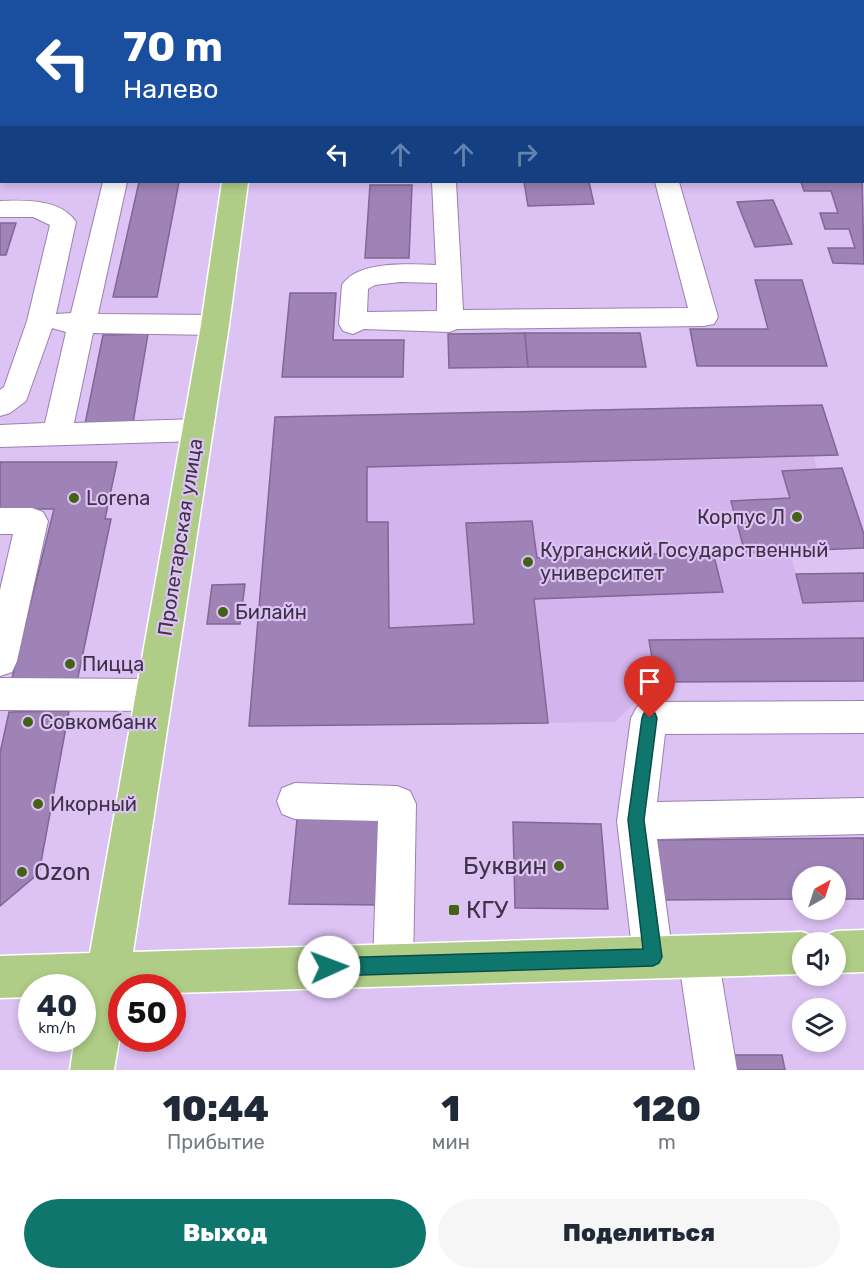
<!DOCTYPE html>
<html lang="ru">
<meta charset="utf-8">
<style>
:root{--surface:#fff;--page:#f6f6f7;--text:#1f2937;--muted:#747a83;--accent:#0f766e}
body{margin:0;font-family:Rubik,sans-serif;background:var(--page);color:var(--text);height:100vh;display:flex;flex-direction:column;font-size:22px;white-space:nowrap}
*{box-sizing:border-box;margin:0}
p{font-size:20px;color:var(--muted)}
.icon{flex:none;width:33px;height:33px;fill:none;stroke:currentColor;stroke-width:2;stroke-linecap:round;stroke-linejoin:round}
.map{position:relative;height:1070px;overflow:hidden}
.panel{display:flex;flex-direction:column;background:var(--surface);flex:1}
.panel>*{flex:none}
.banner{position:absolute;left:0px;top:0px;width:864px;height:183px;box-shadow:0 3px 9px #0003;background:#1a4fa0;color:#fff;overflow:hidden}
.needle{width:39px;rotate:39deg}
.tools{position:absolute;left:792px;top:866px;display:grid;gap:12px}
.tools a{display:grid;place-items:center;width:54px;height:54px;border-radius:50%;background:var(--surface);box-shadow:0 3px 9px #0003;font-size:30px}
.speed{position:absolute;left:18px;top:974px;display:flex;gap:12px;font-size:30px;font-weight:700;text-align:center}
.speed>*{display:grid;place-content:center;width:78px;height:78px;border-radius:50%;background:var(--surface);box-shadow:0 3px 9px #0003;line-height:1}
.speed small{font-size:15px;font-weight:400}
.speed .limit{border:9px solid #d22;background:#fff;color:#111}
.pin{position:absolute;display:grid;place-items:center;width:51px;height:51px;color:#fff;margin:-62px -26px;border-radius:50% 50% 50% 0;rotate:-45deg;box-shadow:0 0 6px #0007}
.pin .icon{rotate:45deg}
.me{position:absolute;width:66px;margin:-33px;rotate:88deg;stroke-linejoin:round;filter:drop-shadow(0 0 4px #0008)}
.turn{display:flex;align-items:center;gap:21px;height:126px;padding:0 24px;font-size:27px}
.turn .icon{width:78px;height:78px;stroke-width:2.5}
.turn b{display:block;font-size:42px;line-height:51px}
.lanes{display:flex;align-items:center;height:57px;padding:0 24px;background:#0003;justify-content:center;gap:30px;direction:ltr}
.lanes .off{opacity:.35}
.eta{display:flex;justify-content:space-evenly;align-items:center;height:102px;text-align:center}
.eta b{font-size:36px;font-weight:800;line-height:42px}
.cta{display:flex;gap:12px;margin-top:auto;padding:12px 24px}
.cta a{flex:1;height:69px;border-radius:36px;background:var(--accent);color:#fff;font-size:24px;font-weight:800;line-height:69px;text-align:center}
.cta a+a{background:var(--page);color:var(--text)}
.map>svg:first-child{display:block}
.built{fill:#d3b4ec}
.building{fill:#9f82b6;stroke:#806794;stroke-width:1.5}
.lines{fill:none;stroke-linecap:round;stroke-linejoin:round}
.minor-casing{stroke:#9a80af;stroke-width:2}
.major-casing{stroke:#fff;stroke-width:3}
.minor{fill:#fff;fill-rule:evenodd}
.major{fill:#afcd86;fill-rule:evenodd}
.route{fill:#0f766e;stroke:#0a4d48;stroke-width:1.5}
.poi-dot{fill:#436216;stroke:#ddc2f4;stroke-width:2}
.labels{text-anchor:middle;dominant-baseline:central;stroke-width:4.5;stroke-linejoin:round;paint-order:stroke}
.poi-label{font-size:20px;fill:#3d3246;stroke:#ddc2f4;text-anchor:start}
.street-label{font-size:20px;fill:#3d3246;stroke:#ddc2f4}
.near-poi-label{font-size:24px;fill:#3d3246;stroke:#ddc2f4;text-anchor:start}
</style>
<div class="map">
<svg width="864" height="1070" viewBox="0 0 864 1070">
<rect width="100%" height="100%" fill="#ddc2f4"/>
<g class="built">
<polygon points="581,0 813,0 814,1 581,2"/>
<polygon points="822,405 838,455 814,456 817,469 842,468 864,534 864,548 790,552 796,574 864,573 864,681 656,682 615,722 249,726 271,474 436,414"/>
</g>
<g class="building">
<polygon points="862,173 864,264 833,263 828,248 855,248 849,229 825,229 820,213 838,213 831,191 804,191 801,182 862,182"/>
<polygon points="139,182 179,182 157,297 113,297"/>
<polygon points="524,182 589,182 594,204 528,206"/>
<polygon points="370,185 412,185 409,258 365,258"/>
<polygon points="773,200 792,244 755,247 737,202"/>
<polygon points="0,223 16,223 6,255 0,255"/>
<polygon points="755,280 802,280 827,366 697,366 690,329 768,329"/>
<polygon points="290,293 336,293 333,340 404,340 403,377 282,377"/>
<polygon points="525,333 528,367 449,368 448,334"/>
<polygon points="525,333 640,333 646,367 528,367"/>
<polygon points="148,334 133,423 85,424 103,335"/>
<polygon points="822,405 838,455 367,467 367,522 388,522 389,628 474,624 466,523 532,521 537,558 713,552 723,592 534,599 548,723 249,726 275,417"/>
<polygon points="0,462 117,462 105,519 111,519 77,682 11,682 54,509 0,509"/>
<polygon points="842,468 864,534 864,548 745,553 731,501 790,498 782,471"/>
<polygon points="864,573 864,601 803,603 796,574"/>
<polygon points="245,584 240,624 207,624 212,585"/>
<polygon points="864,638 864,681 656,682 649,640"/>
<polygon points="69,711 39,873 0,906 0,753 9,712"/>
<polygon points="297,819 385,820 381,905 289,904"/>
<polygon points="513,822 601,824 608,909 515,908"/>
<polygon points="864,838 864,899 836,899 836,876 802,876 802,899 658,900 650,840"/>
<polygon points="734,1055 782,1055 785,1070 736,1070"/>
</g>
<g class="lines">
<defs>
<g id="minor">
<polygon points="139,0 159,0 138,2"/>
<rect x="349" y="0" width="20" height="2"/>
<polygon points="505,0 527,0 528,2 506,2"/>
<rect x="862" y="16" width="2" height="12"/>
<rect x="0" y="28" width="2" height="12"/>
<polygon points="864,74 864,88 862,89 862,75"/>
<rect x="0" y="142" width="2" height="14"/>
<rect x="862" y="146" width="2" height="15"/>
<path d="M103,182H127L98,314L215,315L225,318L229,325L225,332L215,335L93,333L74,423L198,419L208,422L213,430L208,438L198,441L0,447V425L45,423L66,332L52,328L26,401L10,413L0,416V390L4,387L27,321L50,225L33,217H0V201C24,200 61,199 76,222L56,314L71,313Z"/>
<path d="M432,182H456L463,310L688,308L655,182H679L718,317L714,324L704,326L457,329L450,332L364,329L353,334L343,331L339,324L342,285C357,260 411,264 436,265ZM400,282L437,283V311L367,312L368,289L375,285Z"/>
<polygon points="0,508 32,508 43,512 48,521 17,661 12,672 0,676 0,590 13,534 0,534"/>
<polygon points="0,678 154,679 166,684 171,695 166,706 154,711 0,710"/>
<polygon points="864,701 864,733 665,734 657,802 864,798 864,834 657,839 673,957 667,971 653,977 639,971 633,957 617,821 631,718 637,707 649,702"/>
<polygon points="295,783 397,786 410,791 416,804 413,965 407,979 393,985 379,979 373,965 378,821 295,819 282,814 277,801 282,788"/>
<polygon points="698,936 712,942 718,956 737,1070 695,1070 678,956 684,942"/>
</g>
<g id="major">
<rect x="255" y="0" width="22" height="2"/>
<rect x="0" y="88" width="2" height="14"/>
<polygon points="222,182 248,182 229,325 133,952 802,932 817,938 818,942 802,942 802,974 172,993 172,987 122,987 122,1023 114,1070 70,1070 75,1038 82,1038 82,987 32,987 32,997 0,998 0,956 90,953 201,325"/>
<polygon points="864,930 864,972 836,973 836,942 819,942 821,937 836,931"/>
</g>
</defs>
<use href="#minor" class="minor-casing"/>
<use href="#major" class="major-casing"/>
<use href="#minor" class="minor"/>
<use href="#major" class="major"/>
</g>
<polygon class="route" points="650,711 655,713 657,718 644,820 662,957 659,963 653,966 329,976 322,973 320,967 322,961 329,958 643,949 628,820 642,718 644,713"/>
<g class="poi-dot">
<circle cx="74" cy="498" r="6"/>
<circle cx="797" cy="517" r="6"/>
<circle cx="528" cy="562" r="6"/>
<circle cx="223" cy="612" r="6"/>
<circle cx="70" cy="664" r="6"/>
<circle cx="28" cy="722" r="6"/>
<circle cx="38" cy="804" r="6"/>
<circle cx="559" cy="866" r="6"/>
<circle cx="22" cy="872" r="6"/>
<rect x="448" y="904" width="12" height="12" rx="3"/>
</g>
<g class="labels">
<g class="poi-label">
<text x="86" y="498">Lorena</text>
<text x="785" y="517" text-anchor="end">Корпус Л</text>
<text x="540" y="550">Курганский Государственный<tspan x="540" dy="23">университет</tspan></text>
<text x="235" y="612">Билайн</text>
<text x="82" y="664">Пицца</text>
<text x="40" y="722">Совкомбанк</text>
<text x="50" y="804">Икорный</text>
</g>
<g class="street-label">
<text transform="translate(180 537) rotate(-81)">Пролетарская улица</text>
</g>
<g class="near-poi-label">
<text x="547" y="866" text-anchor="end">Буквин</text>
<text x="34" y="872">Ozon</text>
<text x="466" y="910">КГУ</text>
</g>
</g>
</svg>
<div class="tools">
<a><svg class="needle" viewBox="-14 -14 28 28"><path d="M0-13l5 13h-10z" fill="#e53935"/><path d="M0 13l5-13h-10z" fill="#747a83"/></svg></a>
<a><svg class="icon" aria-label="sound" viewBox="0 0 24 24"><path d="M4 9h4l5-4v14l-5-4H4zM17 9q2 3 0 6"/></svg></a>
<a><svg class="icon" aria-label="layers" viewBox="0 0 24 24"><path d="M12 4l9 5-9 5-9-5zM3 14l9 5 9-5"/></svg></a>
</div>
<div class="speed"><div>40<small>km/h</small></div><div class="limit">50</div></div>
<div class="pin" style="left:650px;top:718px;background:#d93025"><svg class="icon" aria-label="arrive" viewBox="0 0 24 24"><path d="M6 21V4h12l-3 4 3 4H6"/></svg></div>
<svg class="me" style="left:329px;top:967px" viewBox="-20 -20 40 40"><circle r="19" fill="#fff"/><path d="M0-13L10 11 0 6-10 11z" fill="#0f766e"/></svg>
<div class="banner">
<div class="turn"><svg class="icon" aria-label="left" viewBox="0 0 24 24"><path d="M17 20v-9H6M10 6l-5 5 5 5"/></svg><div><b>70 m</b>Налево</div></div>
<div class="lanes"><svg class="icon" aria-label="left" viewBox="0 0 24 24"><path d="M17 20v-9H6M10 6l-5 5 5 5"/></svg><svg class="icon off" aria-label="ahead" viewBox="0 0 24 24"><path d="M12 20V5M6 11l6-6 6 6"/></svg><svg class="icon off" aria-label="ahead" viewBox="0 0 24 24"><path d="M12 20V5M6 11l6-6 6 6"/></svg><svg class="icon off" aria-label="right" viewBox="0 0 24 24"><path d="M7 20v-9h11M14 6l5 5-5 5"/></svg></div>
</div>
</div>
<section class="panel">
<div class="eta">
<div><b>10:44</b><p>Прибытие</p></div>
<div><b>1</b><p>мин</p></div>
<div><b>120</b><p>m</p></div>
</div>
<div class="cta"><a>Выход</a><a>Поделиться</a></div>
</section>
